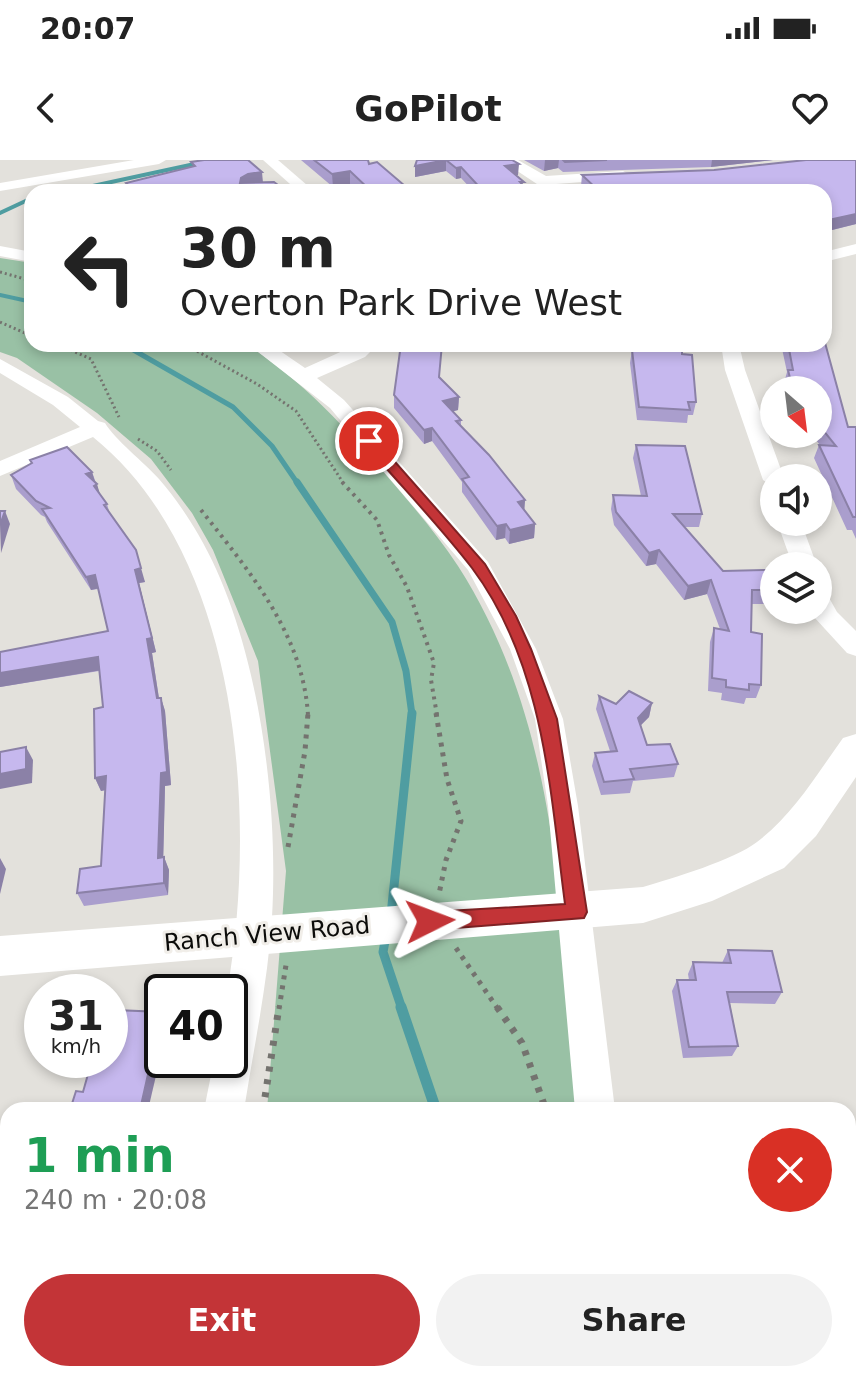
<!DOCTYPE html>
<meta charset="utf-8">
<style>
:root{--surface:#fff;--page:#f2f2f2;--text:#222;--muted:#767676;--accent:#c33437}
body{margin:0;font-family:"DejaVu Sans",sans-serif;background:var(--page);color:var(--text);height:100vh;display:flex;flex-direction:column;font-size:30px;white-space:nowrap}
*{box-sizing:border-box;margin:0}
p{font-size:26px;color:var(--muted)}
.icon{flex:none;width:44px;height:44px;fill:none;stroke:currentColor;stroke-width:2;stroke-linecap:round;stroke-linejoin:round}
.map{position:relative;flex:1;overflow:hidden}
.sheet{position:absolute;left:0px;top:942px;width:856px;height:280px;display:flex;flex-direction:column;background:var(--surface);border-radius:24px 24px 0 0;box-shadow:0 4px 12px #0003}
.sheet>*{flex:none}
.top-card{position:absolute;left:24px;top:24px;width:808px;height:168px;border-radius:24px;box-shadow:0 4px 12px #0003;background:#fff;color:var(--text);overflow:hidden}
.needle{width:52px;rotate:152deg}
.fabs{position:absolute;left:760px;top:216px;display:grid;gap:16px}
.fabs a{display:grid;place-items:center;width:72px;height:72px;border-radius:50%;background:var(--surface);box-shadow:0 4px 12px #0003;font-size:40px}
.speed{position:absolute;left:24px;top:814px;display:flex;gap:16px;font-size:40px;font-weight:700;text-align:center}
.speed>*{display:grid;place-content:center;width:104px;height:104px;border-radius:50%;background:var(--surface);box-shadow:0 4px 12px #0003;line-height:1}
.speed small{font-size:20px;font-weight:400}
.speed .limit{border:4px solid #111;border-radius:12px;background:#fff;color:#111}
.pin{position:absolute;display:grid;place-items:center;width:68px;height:68px;color:#fff;margin:-34px;border:4px solid #fff;border-radius:50%;box-shadow:0 2px 8px #0007}
.me{position:absolute;width:88px;margin:-44px;rotate:87deg;stroke-linejoin:round;filter:drop-shadow(0 0 6px #0008)}
.turn{display:flex;align-items:center;gap:28px;height:168px;padding:0 24px;font-size:36px}
.turn .icon{width:104px;height:104px;stroke-width:2.5}
.turn b{display:block;font-size:56px;line-height:68px}
.round{display:grid;place-items:center;flex:none;width:84px;height:84px;border-radius:42px;background:var(--page)}
.head{display:flex;align-items:center;justify-content:space-between;height:136px;padding:0 24px}
h1{font-size:48px;font-weight:700;line-height:60px;color:#1e9e55}
.button{display:flex;gap:16px;margin-top:auto;padding:16px 24px}
.button a{flex:1;height:92px;border-radius:48px;background:var(--accent);color:#fff;font-size:32px;font-weight:700;line-height:92px;text-align:center}
.button a+a{background:var(--page);color:var(--text)}
.status{display:flex;justify-content:space-between;align-items:center;height:56px;padding:0 40px;background:var(--surface);direction:ltr}
.status svg{height:22px;fill:currentColor}
header{display:flex;justify-content:space-between;align-items:center;height:104px;padding:0 24px;background:var(--surface);font-size:36px;font-weight:700}
.map>svg:first-child{display:block}
.green{fill:#99c1a5}
.lines{fill:none;stroke-linecap:round;stroke-linejoin:round}
.stream-far4{stroke:#4f9da1;stroke-width:4}
.stream-far3{stroke:#4f9da1;stroke-width:5}
.stream-far2{stroke:#4f9da1;stroke-width:7}
.stream-far1{stroke:#4f9da1;stroke-width:9}
.stream{stroke:#4f9da1;stroke-width:11}
.path-far3{stroke:#74736f;stroke-width:3;stroke-dasharray:2 3;stroke-linecap:butt}
.path-far2{stroke:#74736f;stroke-width:4;stroke-dasharray:3 5;stroke-linecap:butt}
.path-far1{stroke:#74736f;stroke-width:5;stroke-dasharray:4 6;stroke-linecap:butt}
.path{stroke:#74736f;stroke-width:7;stroke-dasharray:5 8;stroke-linecap:butt}
.minor{fill:#fff;fill-rule:evenodd}
.tertiary{fill:#fff;fill-rule:evenodd}
.wall{fill:#aa9ecd}
.shaded-wall{fill:#8b81a7}
.building{fill:#c6b8ee;stroke:#8b81a7;stroke-width:2}
.route{fill:#c33437;stroke:#7f2224;stroke-width:2}
.labels{text-anchor:middle;dominant-baseline:central;stroke-width:6;stroke-linejoin:round;paint-order:stroke}
.street-label{font-size:24px;fill:#0c0c0a;stroke:#f1eee9}
</style>
<div class="status"><b>20:07</b><svg viewBox="0 0 49 12"><path d="M0 12V9h3v3zM5 12V6h3v6zM10 12V3h3v9zM15 12V0h3v12zM26 1h20v11H26zM47 4h2v5h-2z"/></svg></div>
<header><svg class="icon" aria-label="back" viewBox="0 0 24 24"><path d="M15 5l-7 7 7 7"/></svg>GoPilot<svg class="icon" aria-label="heart" viewBox="0 0 24 24"><path d="M12 20l-8-8c-3-5 5-10 8-4 3-6 11-1 8 4z"/></svg></header>
<div class="map">
<svg width="856" height="1222" viewBox="0 0 856 1222">
<rect width="100%" height="100%" fill="#e3e1dc"/>
<g class="green">
<path d="M0,98L32,103V184H246C302,220 344,266 387,316C412,345 437,374 458,406C562,568 561,765 577,950H267L286,711L258,501L213,390L192,353L151,299L97,253L17,198L0,192Z"/>
<polygon points="238,1214 597,1214 598,1222 237,1222"/>
</g>
<g class="lines">
<g class="stream-far4">
<polyline points="65,32 213,0"/>
<polyline points="0,53 32,38"/>
<polyline points="0,135 32,142"/>
</g>
<g class="stream-far3">
<polyline points="28,141 32,142"/>
<polyline points="123,184 233,247 272,286 298,324"/>
</g>
<polyline class="stream-far2" points="297,322 392,462 406,511 412,555"/>
<g class="stream-far1">
<polyline points="391,755 412,553"/>
<polyline points="386,776 383,792 402,849"/>
</g>
<g class="stream">
<polyline points="401,847 436,950"/>
<polyline points="487,1214 487,1222"/>
</g>
<g class="path-far3">
<polyline points="0,112 32,121"/>
<polyline points="0,162 32,176"/>
<polyline points="57,184 91,199 119,257"/>
<polyline points="184,184 257,224 296,251 344,324"/>
<polyline points="138,279 157,291 171,310"/>
</g>
<g class="path-far2">
<polyline points="342,322 377,360 389,395 407,427 434,503 431,520 437,555"/>
<path d="M201,350C249,411 303,474 308,555"/>
</g>
<g class="path-far1">
<polyline points="436,553 447,619 461,661 446,700 439,734"/>
<polyline points="288,687 305,591 308,553"/>
<polyline points="456,788 498,849"/>
<polyline points="279,849 286,805"/>
</g>
<g class="path">
<polyline points="497,847 522,883 546,950"/>
<polyline points="263,950 279,847"/>
<polyline points="571,1214 571,1222"/>
</g>
<g class="minor">
<polygon points="134,0 166,0 159,4 0,31 0,23"/>
<polygon points="263,0 278,0 315,32 299,32"/>
<polygon points="501,0 518,0 546,16 623,11 630,15 623,19 556,24 564,32 549,32"/>
<polygon points="856,84 856,94 824,102 824,92"/>
<polygon points="0,86 32,92 32,102 0,96"/>
<polygon points="248,184 270,184 305,208 358,184 378,184 365,197 317,218 344,240 488,402 536,489 563,559 578,646 615,950 575,950 548,646 535,559 510,489 468,410 378,305 330,248"/>
<polygon points="721,184 739,184 745,210 784,318 774,318 774,327 763,320 725,210"/>
<path d="M0,199L68,237L98,261L105,263C115,280 144,302 159,319C173,335 187,355 198,374C258,476 279,640 272,757C268,822 254,886 244,950H204L214,900H230V832H227C258,658 241,396 93,277L0,316V301L80,267L53,245L0,213Z"/>
<polygon points="777,362 801,362 817,406 793,406"/>
<polygon points="818,432 827,434 837,452 856,471 856,496 847,493 814,457 810,450 818,450"/>
<polygon points="848,1210 853,1222 750,1222 747,1214 848,1214"/>
<polygon points="165,1214 211,1214 210,1222 164,1222"/>
<polygon points="598,1214 644,1214 645,1222 599,1222"/>
</g>
<path class="tertiary" d="M856,574V617L816,676L784,708L712,741L643,763L0,816V776L643,727C673,718 734,700 757,682C793,655 817,614 843,578Z"/>
</g>
<g class="wall">
<polygon points="301,0 368,0 369,4 412,32 359,32 350,24 333,27"/>
<polygon points="417,0 512,0 518,15 516,15 529,32 474,32 461,18 456,19 446,11 415,17 415,6"/>
<polygon points="524,0 773,0 711,7 563,12 558,8 544,11"/>
<polygon points="856,0 856,64 824,72 824,32 587,32 581,26 582,15 714,10"/>
<polygon points="643,184 682,184 682,194 696,242 693,255 688,255 687,263 637,260 630,203 632,190 643,191"/>
<polygon points="781,184 824,184 848,267 856,267 856,379 852,370 847,370 814,298 819,285 820,285 811,274 818,274 818,230 786,230 784,223 787,212"/>
<polygon points="440,218 459,237 458,250 453,251 461,260 461,267 525,340 524,351 535,364 534,378 509,384 505,378 496,380 462,332 462,322 432,281 424,284 394,248 394,235"/>
<polygon points="636,285 702,354 699,367 685,367 723,411 774,430 774,434 771,444 752,444 751,472 761,525 756,538 746,538 744,544 721,540 722,533 708,531 710,482 714,468 720,469 707,434 684,440 656,404 646,406 614,365 611,349 613,335 641,336 633,298"/>
<polygon points="30,300 92,312 100,334 107,344 110,354 145,422 139,423 156,492 152,493 159,538 161,538 165,551 171,625 165,626 163,697 164,697 169,710 168,735 84,746 77,733 101,706 105,630 101,631 95,618 103,547 99,511 0,527 0,492 108,471 98,429 91,430 47,362 45,357 41,355 16,329 11,315 31,304"/>
<polygon points="599,536 616,544 652,543 649,557 640,566 647,585 678,604 674,617 633,621 630,633 601,635 592,606 595,593 610,591 596,549"/>
<polygon points="728,790 782,832 775,844 730,843 738,886 732,896 683,898 672,831 677,820 689,820 688,814 693,802 722,803"/>
<polygon points="8,1096 8,1214 18,1214 0,1215 0,1130"/>
</g>
<g class="shaded-wall">
<polygon points="446,0 446,11 415,17 415,6"/>
<polygon points="545,0 559,0 558,8 544,11"/>
<polygon points="712,0 773,0 711,7"/>
<polygon points="519,4 518,15 504,17 505,6"/>
<polygon points="461,7 461,18 456,19 456,8"/>
<polygon points="350,11 350,24 333,27 332,14"/>
<polygon points="262,12 263,23 240,23 241,18 248,14"/>
<polygon points="812,26 810,32 792,32"/>
<polygon points="856,54 856,64 824,72 824,61"/>
<polygon points="459,237 458,250 443,254 443,241"/>
<polygon points="432,268 432,281 424,284 424,270"/>
<polygon points="92,312 96,325 97,324 101,338 86,314"/>
<polygon points="525,340 524,354 518,342"/>
<polygon points="5,351 10,364 1,393 0,365"/>
<polygon points="506,364 505,378 496,380 497,366"/>
<polygon points="535,364 534,378 509,384 510,370"/>
<polygon points="659,390 656,404 646,406 649,393"/>
<polygon points="141,408 145,422 139,423 156,492 152,493 161,552 157,538 135,410"/>
<polygon points="95,415 100,428 91,430 86,417"/>
<polygon points="711,420 707,434 684,440 688,426"/>
<polygon points="98,497 102,510 0,527 0,513"/>
<polygon points="161,538 165,551 171,625 165,626 163,710 158,698"/>
<polygon points="652,543 649,557 634,572 638,558"/>
<polygon points="26,587 33,600 32,623 0,629 0,614"/>
<polygon points="106,616 111,629 101,631 95,618"/>
<polygon points="164,697 169,710 168,735 164,723"/>
<polygon points="0,698 6,709 0,734"/>
<polygon points="162,856 162,890 148,950 140,950"/>
</g>
<g class="building">
<polygon points="204,0 248,0 262,12 248,14 241,18 240,23 274,22 287,32 106,32 128,25 126,23 195,6 191,2"/>
<polygon points="314,0 368,0 369,4 377,2 412,32 372,32 350,11 332,14"/>
<polygon points="417,0 512,0 519,4 505,6 524,22 520,22 529,32 484,32 461,7 456,8 446,0 415,6"/>
<polygon points="563,0 607,0 565,2"/>
<polygon points="806,0 856,0 856,54 824,61 824,32 814,32 812,26 792,32 600,32 582,15 714,10"/>
<polygon points="824,179 848,267 856,267 856,357 853,357 819,285 836,286 818,264 818,230 793,230 788,210 793,210 788,184 824,184"/>
<polygon points="401,184 442,184 439,217 459,237 443,241 461,260 456,261 489,295 525,340 518,342 535,364 510,370 506,364 497,366 462,319 469,317 432,268 424,270 394,235"/>
<polygon points="646,184 682,184 682,194 692,195 696,242 688,242 690,250 639,247 632,190 646,191"/>
<polygon points="636,285 685,286 702,354 673,354 723,411 767,410 774,426 774,430 752,430 751,472 762,474 761,525 749,524 749,530 726,527 726,520 712,518 714,468 729,471 711,420 688,426 659,390 649,393 616,352 613,335 647,336"/>
<polygon points="67,287 92,312 86,314 97,324 94,326 107,344 104,345 136,390 141,408 135,410 152,478 147,479 157,538 161,538 167,612 161,613 158,698 164,697 164,723 77,733 80,709 101,706 106,616 95,618 94,549 103,547 98,497 0,513 0,492 108,471 95,415 86,417 42,349 50,348 36,341 11,315 32,303 30,300"/>
<polygon points="0,351 5,351 0,365"/>
<polygon points="629,531 652,543 638,558 647,585 670,584 678,604 630,609 634,619 604,622 595,593 617,591 599,536 616,544"/>
<polygon points="26,587 26,609 0,614 0,592"/>
<polygon points="728,790 772,791 782,832 727,832 738,886 689,887 677,820 696,820 693,802 731,803"/>
<polygon points="110,842 117,842 115,850 162,852 140,950 70,950 76,931 83,932 92,900 110,900"/>
<polygon points="42,866 42,884 36,884"/>
<polygon points="8,1096 8,1209 0,1209 0,1130"/>
</g>
<path class="route" d="M365,278H374L485,404L516,456L531,489L557,559L587,752L584,758L430,770L423,767L420,761L423,754L430,752L565,744C550,630 544,504 472,408C439,365 400,325 365,284Z"/>
<g class="labels">
<g class="street-label">
<text transform="translate(267 774) rotate(-5)">Ranch View Road</text>
</g>
</g>
</svg>
<div class="fabs">
<a><svg class="needle" viewBox="-14 -14 28 28"><path d="M0-13l5 13h-10z" fill="#e53935"/><path d="M0 13l5-13h-10z" fill="#767676"/></svg></a>
<a><svg class="icon" aria-label="sound" viewBox="0 0 24 24"><path d="M4 9h4l5-4v14l-5-4H4zM17 9q2 3 0 6"/></svg></a>
<a><svg class="icon" aria-label="layers" viewBox="0 0 24 24"><path d="M12 4l9 5-9 5-9-5zM3 14l9 5 9-5"/></svg></a>
</div>
<div class="speed"><div>31<small>km/h</small></div><div class="limit">40</div></div>
<div class="pin" style="left:369px;top:281px;background:#d93025"><svg class="icon" aria-label="arrive" viewBox="0 0 24 24"><path d="M6 21V4h12l-3 4 3 4H6"/></svg></div>
<svg class="me" style="left:430px;top:761px" viewBox="-20 -20 40 40"><path d="M0-17L14 15 0 8-14 15z" fill="#c33437" stroke="#fff" stroke-width="4"/></svg>
<div class="top-card">
<div class="turn"><svg class="icon" aria-label="left" viewBox="0 0 24 24"><path d="M17 20v-9H6M10 6l-5 5 5 5"/></svg><div><b>30 m</b>Overton Park Drive West</div></div>
</div>
<section class="sheet">
<div class="head"><div><h1>1 min</h1><p>240 m · 20:08</p></div><a class="round" style="background:#d93025;color:#fff"><svg class="icon" aria-label="close" viewBox="0 0 24 24"><path d="M6 6l12 12M18 6L6 18"/></svg></a></div>
<div class="button"><a>Exit</a><a>Share</a></div>
</section>
</div>
